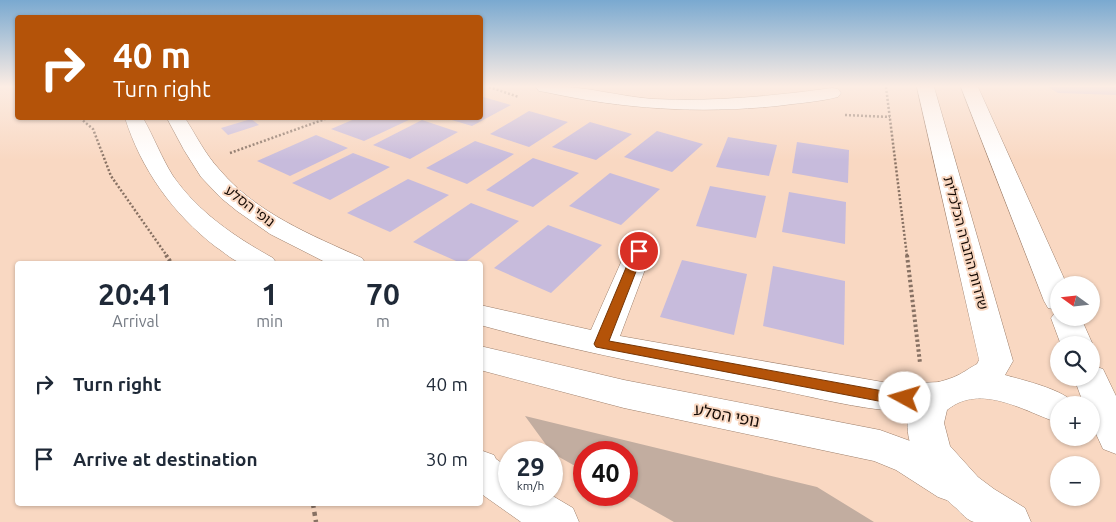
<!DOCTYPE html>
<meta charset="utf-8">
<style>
:root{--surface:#fff;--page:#f6f6f7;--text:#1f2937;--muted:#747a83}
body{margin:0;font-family:Ubuntu,"Noto Sans Hebrew",sans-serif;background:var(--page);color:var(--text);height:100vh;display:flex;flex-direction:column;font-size:19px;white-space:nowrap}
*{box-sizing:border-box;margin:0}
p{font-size:16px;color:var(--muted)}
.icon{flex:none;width:28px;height:28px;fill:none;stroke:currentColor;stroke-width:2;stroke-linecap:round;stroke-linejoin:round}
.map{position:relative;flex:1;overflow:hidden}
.panel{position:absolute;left:15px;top:261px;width:468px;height:245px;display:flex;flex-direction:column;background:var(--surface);border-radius:5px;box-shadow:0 1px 4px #0004}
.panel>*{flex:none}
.guide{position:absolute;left:15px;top:15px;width:468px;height:105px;border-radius:5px;box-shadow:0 1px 4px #0004;background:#b45309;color:#fff;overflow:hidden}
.needle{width:32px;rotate:285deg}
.buttons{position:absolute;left:1050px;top:276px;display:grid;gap:10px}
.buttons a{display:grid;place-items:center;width:50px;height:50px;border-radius:50%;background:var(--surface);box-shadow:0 1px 4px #0004;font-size:25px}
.speed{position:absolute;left:498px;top:441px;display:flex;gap:10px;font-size:25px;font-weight:700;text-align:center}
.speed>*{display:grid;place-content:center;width:65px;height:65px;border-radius:50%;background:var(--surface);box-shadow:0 1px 4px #0004;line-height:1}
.speed small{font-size:12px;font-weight:400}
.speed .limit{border:8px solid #d22;background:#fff;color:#111}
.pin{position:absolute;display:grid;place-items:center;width:42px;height:42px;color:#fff;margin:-21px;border:2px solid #fff;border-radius:50%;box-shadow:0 1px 5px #0007}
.me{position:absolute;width:55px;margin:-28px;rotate:276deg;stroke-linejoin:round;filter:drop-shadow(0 0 4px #0008)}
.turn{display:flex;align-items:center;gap:18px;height:105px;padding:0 15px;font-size:22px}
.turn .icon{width:65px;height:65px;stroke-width:2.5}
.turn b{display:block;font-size:35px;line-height:42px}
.eta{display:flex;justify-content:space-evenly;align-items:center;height:85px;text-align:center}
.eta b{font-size:30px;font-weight:700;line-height:35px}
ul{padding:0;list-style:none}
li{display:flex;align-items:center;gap:15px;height:75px;padding:0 15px}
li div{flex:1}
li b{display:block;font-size:19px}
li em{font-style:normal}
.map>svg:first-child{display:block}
.green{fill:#c2ada0}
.building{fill:#c7bbdc}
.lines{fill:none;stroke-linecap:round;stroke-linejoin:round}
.minor-casing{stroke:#9d7f6b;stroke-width:1}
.major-casing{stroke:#9d7f6b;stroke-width:1}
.path-far2{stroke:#877163;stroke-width:2.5;stroke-dasharray:2 2;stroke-linecap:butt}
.path-far1{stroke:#877163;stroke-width:4;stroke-dasharray:2.5 2.5;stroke-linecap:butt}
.path{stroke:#877163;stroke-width:4.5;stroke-dasharray:4 4;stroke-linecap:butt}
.minor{fill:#fff;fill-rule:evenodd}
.major{fill:#fff;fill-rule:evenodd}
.route{fill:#b45309;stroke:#753606}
.labels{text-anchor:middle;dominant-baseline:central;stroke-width:4;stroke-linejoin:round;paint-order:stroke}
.street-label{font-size:14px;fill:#160b05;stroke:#f9d8c2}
.near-street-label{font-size:16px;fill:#160b05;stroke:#f9d8c2}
</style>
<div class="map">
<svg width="1116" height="522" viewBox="0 0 1116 522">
<rect width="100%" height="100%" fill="#f9d8c2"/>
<polygon class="green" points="525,416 817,487 874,522 674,522 626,495 626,452 584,452 584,471 552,453"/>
<g class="building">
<polygon points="1048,87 1116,87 1116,95 1058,93"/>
<polygon points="480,96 511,105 472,126 445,118 480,118"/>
<polygon points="529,111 568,122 529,147 490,134"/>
<polygon points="357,118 413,118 364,141 331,129"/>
<polygon points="251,119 259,125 228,135 221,128"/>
<polygon points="422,120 458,132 410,159 373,145"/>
<polygon points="590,122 632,134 596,160 552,147"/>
<polygon points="657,131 703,144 672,172 624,157"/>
<polygon points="316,135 348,148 290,176 257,161"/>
<polygon points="728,137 777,145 769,176 716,167"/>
<polygon points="475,141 514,154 467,184 426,168"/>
<polygon points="797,142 849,150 848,183 792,173"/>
<polygon points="353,153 390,167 330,200 292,183"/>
<polygon points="533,158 579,173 533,207 486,190"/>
<polygon points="610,173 660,189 621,225 569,206"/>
<polygon points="408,179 449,195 390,232 347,213"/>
<polygon points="710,186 766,196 756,238 696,226"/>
<polygon points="789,192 846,202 845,244 782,232"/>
<polygon points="471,203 519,221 463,264 413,242"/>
<polygon points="548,225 602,245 551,293 494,268"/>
<polygon points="682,260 747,274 734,335 660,317"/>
<polygon points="773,266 845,281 844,345 763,326"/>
</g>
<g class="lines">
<defs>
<g id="minor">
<path d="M536,87C575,83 615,96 653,99C713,102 773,96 832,88L838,89L841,93L838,97C819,102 798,103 777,106C698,114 623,109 545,92L539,91Z"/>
<path d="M125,118H143C154,137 161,157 173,176C198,212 235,237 273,258L277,264C267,264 252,266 242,263C233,261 224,252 216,247C173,214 141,169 125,118Z"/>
<path d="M167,118H185C196,135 205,154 219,169C256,213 311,235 362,258L366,264H329L270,234L237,211L221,198L201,177L184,150Z"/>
<path d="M639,243L649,245L652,251L620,336L894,384L940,382L953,386L958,396L953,406C901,422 826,399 773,389C675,370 577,352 480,325V305L591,330L626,251L629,245Z"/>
<polygon points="480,346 624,380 880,430 924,446 966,471 972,484 966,497 952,502 938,497 896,470 874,461 624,408 480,370"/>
<polygon points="480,450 494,455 496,459 509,468 509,495 551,495 573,508 579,522 521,522 480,493"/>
</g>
<g id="major">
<path d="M917,87H934L1013,361L1005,375C1022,380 1067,390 1075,405H1059V423C1025,412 981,382 947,410L944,423L950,446L978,477L994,489L1025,508L1031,522C1016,522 988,522 974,522C968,521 961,513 956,508C926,483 888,431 919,393C928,383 942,382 954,377C962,374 969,368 977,364L979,360Z"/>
<polygon points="961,87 978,87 1067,285 1059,285 1059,318 1081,318 1093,345 1091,348 1091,345 1061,345 1051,318 1057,310 1048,308 1044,301"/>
<polygon points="1091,365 1103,369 1116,396 1116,454 1103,449 1091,423 1091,405 1084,405 1074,378 1091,378"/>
</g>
</defs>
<use href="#minor" class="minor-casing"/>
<use href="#major" class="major-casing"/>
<g class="path-far2">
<polyline points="489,87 519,97"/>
<polyline points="886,87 907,256"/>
<polyline points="845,115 890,117"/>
<polyline points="80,118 93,129 111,176 167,256"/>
<polyline points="230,153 328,118"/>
</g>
<g class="path-far1">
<polyline points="166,255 172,264"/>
<polyline points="907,255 920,363"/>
</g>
<polyline class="path" points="313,504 316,522"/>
<use href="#minor" class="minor"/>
<use href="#major" class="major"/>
</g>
<linearGradient id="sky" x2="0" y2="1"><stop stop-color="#7aa9d0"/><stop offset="0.54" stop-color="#fcede4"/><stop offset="1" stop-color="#fcede4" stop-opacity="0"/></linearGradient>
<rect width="1116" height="160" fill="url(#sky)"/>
<polygon class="route" points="639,248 644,251 609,341 894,393 910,394 912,398 910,402 894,404 596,347 594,344 633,251"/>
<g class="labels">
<g class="street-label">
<text transform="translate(250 206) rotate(37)">נופי הסלע</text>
<text transform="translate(966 243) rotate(75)">שדרות החברה הכלכלית</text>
</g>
<g class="near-street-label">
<text transform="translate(727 415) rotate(11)">נופי הסלע</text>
</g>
</g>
</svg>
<div class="buttons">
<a><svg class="needle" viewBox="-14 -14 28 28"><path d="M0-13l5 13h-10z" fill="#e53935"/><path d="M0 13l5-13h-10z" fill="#747a83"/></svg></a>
<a><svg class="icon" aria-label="search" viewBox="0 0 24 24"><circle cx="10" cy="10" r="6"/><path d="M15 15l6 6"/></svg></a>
<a>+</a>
<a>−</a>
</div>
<div class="speed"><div>29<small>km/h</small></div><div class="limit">40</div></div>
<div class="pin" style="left:639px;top:251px;background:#d93025"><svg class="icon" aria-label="arrive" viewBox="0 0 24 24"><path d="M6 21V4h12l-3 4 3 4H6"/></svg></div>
<svg class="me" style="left:905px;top:398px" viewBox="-20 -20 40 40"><circle r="19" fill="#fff"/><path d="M0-13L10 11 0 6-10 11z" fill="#b45309"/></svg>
<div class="guide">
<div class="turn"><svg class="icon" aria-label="right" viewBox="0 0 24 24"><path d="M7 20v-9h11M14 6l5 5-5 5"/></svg><div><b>40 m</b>Turn right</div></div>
</div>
<section class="panel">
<div class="eta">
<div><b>20:41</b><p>Arrival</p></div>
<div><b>1</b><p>min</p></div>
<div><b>70</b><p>m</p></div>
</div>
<ul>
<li><svg class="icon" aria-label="right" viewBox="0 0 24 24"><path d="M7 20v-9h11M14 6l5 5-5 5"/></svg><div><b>Turn right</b></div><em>40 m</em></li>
<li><svg class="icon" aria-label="arrive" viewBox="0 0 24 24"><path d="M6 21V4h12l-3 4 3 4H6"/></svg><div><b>Arrive at destination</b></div><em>30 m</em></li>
</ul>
</section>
</div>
